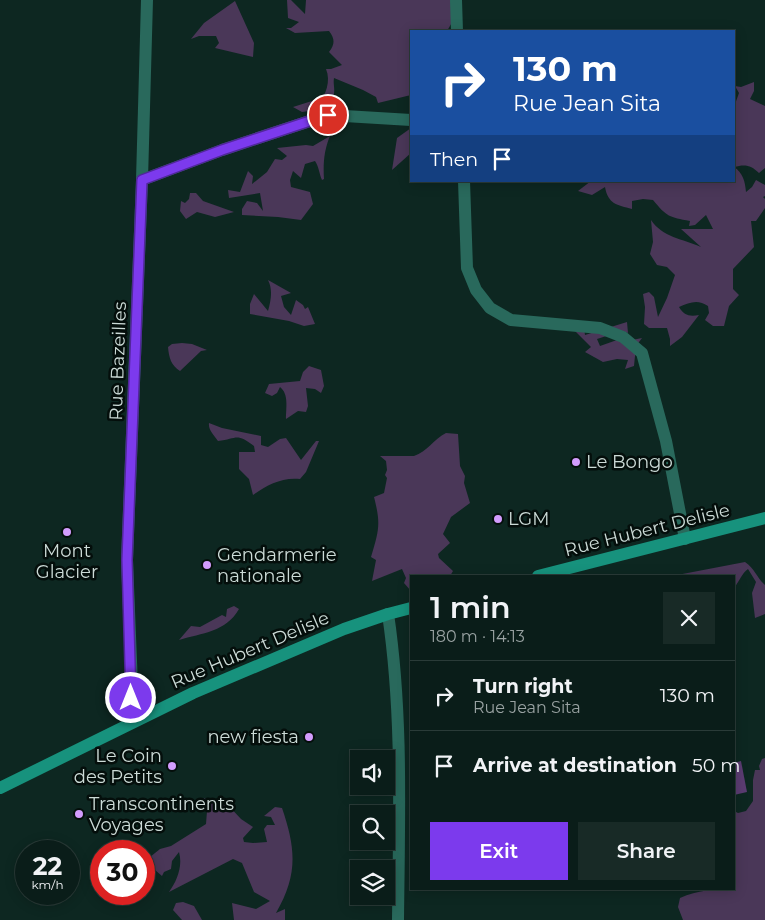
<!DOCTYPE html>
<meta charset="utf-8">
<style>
:root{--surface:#0a1d19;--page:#182a26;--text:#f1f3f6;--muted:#99a2a2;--line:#2a3b38;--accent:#7c3aed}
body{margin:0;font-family:Montserrat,sans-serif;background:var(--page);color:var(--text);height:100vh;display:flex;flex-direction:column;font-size:19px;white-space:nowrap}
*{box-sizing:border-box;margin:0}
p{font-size:16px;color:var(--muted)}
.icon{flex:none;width:28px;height:28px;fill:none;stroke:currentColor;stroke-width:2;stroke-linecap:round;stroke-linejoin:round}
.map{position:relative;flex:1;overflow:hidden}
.side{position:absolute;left:410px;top:575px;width:325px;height:315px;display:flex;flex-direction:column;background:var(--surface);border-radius:0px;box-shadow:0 2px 12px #0003,0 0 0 1px var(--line)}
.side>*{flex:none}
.hud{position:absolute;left:410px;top:30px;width:325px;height:152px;border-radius:0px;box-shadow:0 2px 12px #0003,0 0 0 1px var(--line);background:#1a4fa0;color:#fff;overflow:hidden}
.controls{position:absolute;left:350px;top:750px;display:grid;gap:10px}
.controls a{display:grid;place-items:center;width:45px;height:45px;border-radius:0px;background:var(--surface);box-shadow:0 2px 12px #0003,0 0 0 1px var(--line);font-size:25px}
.speed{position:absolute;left:15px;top:840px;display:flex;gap:10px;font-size:25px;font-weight:700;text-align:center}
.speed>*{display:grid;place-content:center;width:65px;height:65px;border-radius:50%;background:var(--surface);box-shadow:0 2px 12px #0003,0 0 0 1px var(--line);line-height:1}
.speed small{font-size:12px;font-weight:400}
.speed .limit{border:8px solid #d22;background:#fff;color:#111}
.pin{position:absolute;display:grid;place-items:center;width:42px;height:42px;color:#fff;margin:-21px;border:2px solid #fff;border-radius:50%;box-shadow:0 1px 5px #0007}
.me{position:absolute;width:55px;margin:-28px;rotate:0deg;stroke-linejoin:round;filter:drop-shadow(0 0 4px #0008)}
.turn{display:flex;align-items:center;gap:18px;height:105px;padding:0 20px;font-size:22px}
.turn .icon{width:65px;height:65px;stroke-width:2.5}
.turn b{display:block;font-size:35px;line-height:42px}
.then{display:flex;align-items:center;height:48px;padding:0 20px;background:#0003;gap:10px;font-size:19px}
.round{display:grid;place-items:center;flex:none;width:52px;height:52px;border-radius:0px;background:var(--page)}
.summary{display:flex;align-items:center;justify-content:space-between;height:85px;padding:0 20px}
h1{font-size:30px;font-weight:600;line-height:38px}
.button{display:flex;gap:10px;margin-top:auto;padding:10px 20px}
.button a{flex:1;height:58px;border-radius:0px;background:var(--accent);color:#fff;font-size:20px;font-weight:600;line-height:58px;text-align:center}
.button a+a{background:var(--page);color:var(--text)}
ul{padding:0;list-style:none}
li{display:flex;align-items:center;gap:15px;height:70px;padding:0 20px;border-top:1px solid var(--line)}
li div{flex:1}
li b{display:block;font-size:19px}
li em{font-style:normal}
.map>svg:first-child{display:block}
.green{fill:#4a3758}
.water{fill:#5b3c72}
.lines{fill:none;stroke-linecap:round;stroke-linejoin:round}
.minor{stroke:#29695c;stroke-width:12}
.secondary{stroke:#17927d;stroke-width:12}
.route-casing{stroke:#51269a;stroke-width:12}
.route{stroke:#7c3aed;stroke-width:9}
.poi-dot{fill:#d29cfd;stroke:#040e0b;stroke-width:2}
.labels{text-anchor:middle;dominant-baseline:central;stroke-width:5;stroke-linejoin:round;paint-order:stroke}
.street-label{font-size:18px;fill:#ccdbd7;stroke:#040e0b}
.poi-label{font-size:18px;fill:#ccdbd7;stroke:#040e0b;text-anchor:start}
</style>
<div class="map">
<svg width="765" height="920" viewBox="0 0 765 920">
<rect width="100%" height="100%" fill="#0d2721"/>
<g class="green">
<path d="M287,0H291L305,14L306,0H457L454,19L447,31H411V95L378,103L376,97L363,90L334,78C333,84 335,88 334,94C332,110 314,110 302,112L293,107L315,100L318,104C326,95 331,81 326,69H331L342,65L329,52C335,44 335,39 329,31L295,33L286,28H291L299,22L288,18Z"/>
<polygon points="235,1 254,43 253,57 215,48 219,43 216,36 199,36 191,39 204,23"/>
<path d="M754,82V91L750,99L765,106V168L759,173C751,165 745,164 734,167C743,173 745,181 746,192L752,187L756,180L765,185V196L763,197L765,199V208L756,221H751L754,247L733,269V289L739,295L729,306L724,326H713L705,320L709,313L708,306C698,299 690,302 679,307C684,315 689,317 699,315L682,337L670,346V339L667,328H649L644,324L645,307L643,294L649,292L654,297L658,317L667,298L675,275L667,267L657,265L650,254L653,242L651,220C662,237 683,239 701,247L681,229H713L706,215L695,225L689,226L690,221C669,217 667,217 653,200L643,199L632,201V209C617,205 608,204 605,187L592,195L578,191L591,181H734V107L739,93L735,86L741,87Z"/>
<polygon points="411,128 411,153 392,170 397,138"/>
<path d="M330,136C324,150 323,164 324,179L322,180C319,173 319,167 315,161L305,164L301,178L293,171L290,180L291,187L310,192L313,204L301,220L278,217L242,215V209L247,201L257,203L263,211L260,193L229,198L228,190L240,192L248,171L253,176L252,184L267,172L275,159L282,160L287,156L277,148L306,145L313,146Z"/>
<polygon points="190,193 196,193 203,201 234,212 215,217 197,212 186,219 180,211 181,201 185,203 189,199"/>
<path d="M268,280L291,293L281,296L284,307L291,315L296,300L303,305L305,309L308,307L315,324L304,326L289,321L250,314V304L254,294L268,311C271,300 273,290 268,280Z"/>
<polygon points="583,322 585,335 627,322 628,333 622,331 597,339 600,346 617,340 632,340 642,338 636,346 634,366 625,369 628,360 617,359 603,362 585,352 591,347 575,331"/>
<path d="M182,343L192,344L207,350L201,351L180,371C171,365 169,358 168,347L172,344Z"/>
<path d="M309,366L321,370L324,386L321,393L315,389L306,388L308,406L306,412L298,411L286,419C286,408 289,394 280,387L277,393L272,396L265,393L269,384L300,381L303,372Z"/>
<path d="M209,423L222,428L261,436V445L268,447L280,439L286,438L301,460L316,441H319L306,472L300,479C282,477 267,485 253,495L249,479L239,469V452H255L254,446C236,432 237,439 218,441C214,435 208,430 209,423Z"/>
<path d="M446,433L458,434L460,466L465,476L464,483L470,503L451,517L443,534L450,543L438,554L439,558L453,571L450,576H411V591L404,583L406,578L402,569L372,581L376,560L371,557C379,530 381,524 374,497L384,493L387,478L385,475L387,470L386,461L380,456H414C427,452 434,439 446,433Z"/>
<path d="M745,562C755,569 757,578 765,585V614L755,618L752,593L756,582L748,569C742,573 739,582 734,588V576H672Z"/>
<path d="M234,606L239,609C226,632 202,633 179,640L191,626L200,627L222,615L226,617L227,609Z"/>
<path d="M765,758V920H683L678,907L680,898C698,890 714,889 734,889V811L738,813L746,811L753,801V780L755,770H760L759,766L762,759Z"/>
<path d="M204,798L218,806L227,804L241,819L253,827L243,838L244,842L253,843L267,842L264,829L267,825H275L271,817L264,816L275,807L282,808C296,849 298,875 276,913L285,909V920H234L232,903L256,909L270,901L254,892L242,863L233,859L169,892C177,881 183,866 179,852L172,861L171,869L164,872L162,876L155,870L150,857L160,849L171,846L206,824L207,811Z"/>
<polygon points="183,902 194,906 202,920 182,920 173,910 176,903"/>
</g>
<polygon class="water" points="741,761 747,792 734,795 734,763"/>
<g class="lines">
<g class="minor">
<polyline points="456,0 457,31"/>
<polyline points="142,180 222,150 328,115 411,120"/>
<polyline points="464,181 467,268 476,290 490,308 511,320 600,328 623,337 642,353 666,441 685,539"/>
<path d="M388,614C403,715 399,818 398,920"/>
<polyline points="131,723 132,686 127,560 142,180 147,0"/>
</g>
<g class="secondary">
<polyline points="538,576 765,518"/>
<polyline points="0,788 193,693 344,629 388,614 411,608"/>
</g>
</g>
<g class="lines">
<defs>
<polyline id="route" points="131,698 127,560 142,180 222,150 328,115"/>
</defs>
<use href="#route" class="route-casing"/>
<use href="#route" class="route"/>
</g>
<g class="poi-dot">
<circle cx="576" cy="462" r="5"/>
<circle cx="498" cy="519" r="5"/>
<circle cx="67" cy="532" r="5"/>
<circle cx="207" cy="565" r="5"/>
<circle cx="309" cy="737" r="5"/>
<circle cx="172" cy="766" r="5"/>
<circle cx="79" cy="814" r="5"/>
</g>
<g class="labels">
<g class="street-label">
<text transform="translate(118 361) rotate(-88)">Rue Bazeilles</text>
<text transform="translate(647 530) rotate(-14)">Rue Hubert Delisle</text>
<text transform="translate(250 650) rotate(-23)">Rue Hubert Delisle</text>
</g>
<g class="poi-label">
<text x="586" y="462">Le Bongo</text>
<text x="508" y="519">LGM</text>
<text x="67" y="551" text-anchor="middle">Mont<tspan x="67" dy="21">Glacier</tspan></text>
<text x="217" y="555">Gendarmerie<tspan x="217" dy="21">nationale</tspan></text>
<text x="299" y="737" text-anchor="end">new fiesta</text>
<text x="162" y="756" text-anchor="end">Le Coin<tspan x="162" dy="21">des Petits</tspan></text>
<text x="89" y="804">Transcontinents<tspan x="89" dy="21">Voyages</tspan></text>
</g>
</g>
</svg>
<div class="controls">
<a><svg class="icon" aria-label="sound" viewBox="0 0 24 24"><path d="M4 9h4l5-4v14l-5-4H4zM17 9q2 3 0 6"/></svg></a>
<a><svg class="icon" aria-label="search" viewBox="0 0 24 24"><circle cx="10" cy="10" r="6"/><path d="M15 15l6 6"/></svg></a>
<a><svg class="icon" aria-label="layers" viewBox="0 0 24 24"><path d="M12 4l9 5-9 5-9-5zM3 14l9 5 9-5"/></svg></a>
</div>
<div class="speed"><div>22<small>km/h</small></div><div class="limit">30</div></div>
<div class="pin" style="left:328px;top:115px;background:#d93025"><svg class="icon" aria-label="arrive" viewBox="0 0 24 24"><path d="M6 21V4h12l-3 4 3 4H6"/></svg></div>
<svg class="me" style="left:131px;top:698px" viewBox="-20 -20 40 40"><circle r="17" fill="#7c3aed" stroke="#fff" stroke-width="3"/><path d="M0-11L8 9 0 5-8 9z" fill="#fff"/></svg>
<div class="hud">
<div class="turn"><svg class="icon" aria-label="right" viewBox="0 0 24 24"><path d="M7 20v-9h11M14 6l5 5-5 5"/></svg><div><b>130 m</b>Rue Jean Sita</div></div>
<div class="then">Then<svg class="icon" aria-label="arrive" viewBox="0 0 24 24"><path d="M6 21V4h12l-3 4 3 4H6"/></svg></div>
</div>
<section class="side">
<div class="summary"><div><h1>1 min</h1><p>180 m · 14:13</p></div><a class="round"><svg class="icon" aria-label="close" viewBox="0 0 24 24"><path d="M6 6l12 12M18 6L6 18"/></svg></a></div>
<ul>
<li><svg class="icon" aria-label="right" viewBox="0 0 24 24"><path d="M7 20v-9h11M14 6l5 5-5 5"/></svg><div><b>Turn right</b><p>Rue Jean Sita</p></div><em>130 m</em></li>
<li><svg class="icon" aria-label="arrive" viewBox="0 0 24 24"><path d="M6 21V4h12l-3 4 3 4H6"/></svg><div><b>Arrive at destination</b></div><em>50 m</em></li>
</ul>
<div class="button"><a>Exit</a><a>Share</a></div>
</section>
</div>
